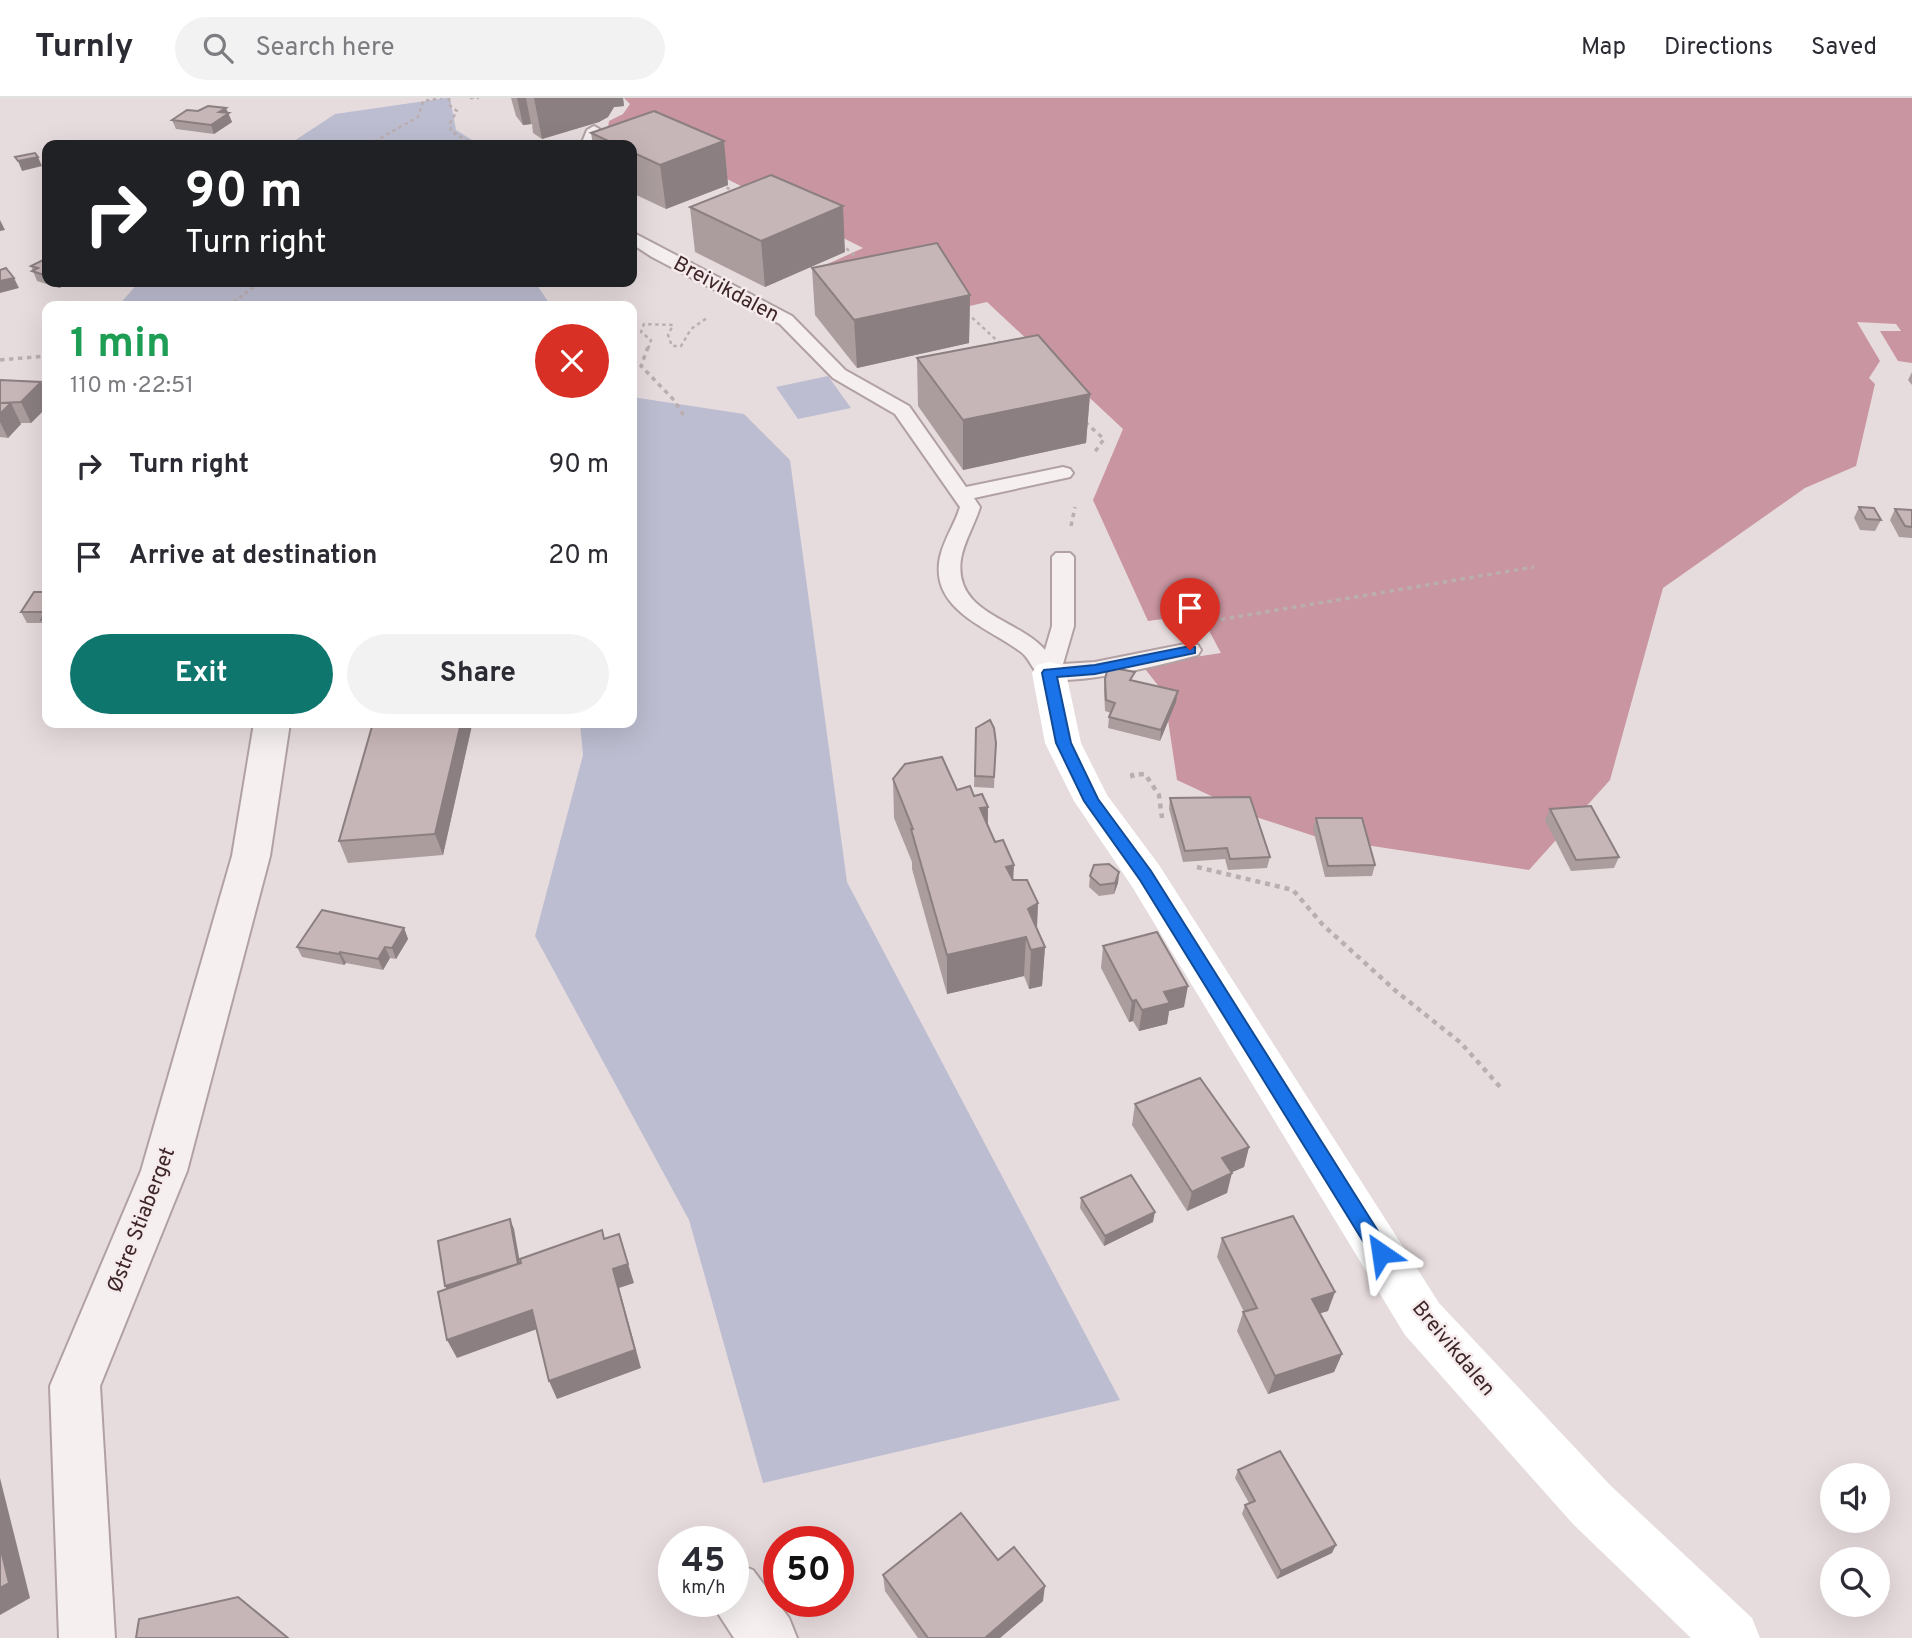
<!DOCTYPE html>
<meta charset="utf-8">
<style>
:root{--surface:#fff;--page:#f2f2f3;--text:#2b2b33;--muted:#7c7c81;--line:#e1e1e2;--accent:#0f766e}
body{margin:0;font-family:Overpass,sans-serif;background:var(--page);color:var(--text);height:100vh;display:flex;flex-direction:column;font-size:26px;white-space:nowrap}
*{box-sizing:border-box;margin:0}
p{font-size:23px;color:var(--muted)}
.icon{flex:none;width:38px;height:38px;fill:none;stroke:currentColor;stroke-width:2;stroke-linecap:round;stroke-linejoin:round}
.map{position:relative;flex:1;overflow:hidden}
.details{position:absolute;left:42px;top:203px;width:595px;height:427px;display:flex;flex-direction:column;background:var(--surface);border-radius:14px;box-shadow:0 7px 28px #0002}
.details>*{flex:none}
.guide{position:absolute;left:42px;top:42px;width:595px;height:147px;border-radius:14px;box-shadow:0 7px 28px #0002;background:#202124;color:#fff;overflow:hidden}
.tools{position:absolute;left:1820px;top:1365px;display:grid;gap:14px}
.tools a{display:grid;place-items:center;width:70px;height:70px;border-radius:50%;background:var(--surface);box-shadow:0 7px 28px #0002;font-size:35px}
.speed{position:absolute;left:658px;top:1428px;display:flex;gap:14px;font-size:35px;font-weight:700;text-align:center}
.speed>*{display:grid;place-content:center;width:91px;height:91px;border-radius:50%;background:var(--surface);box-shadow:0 7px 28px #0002;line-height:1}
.speed small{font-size:18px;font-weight:400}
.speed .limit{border:10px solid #d22;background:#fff;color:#111}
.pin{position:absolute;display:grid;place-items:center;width:60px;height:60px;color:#fff;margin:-72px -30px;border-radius:50% 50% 50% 0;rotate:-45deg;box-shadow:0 0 7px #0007}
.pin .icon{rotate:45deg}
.me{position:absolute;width:77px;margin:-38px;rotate:328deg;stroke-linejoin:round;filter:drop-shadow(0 0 5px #0008)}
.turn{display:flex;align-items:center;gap:24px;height:147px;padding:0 28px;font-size:32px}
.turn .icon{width:91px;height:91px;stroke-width:2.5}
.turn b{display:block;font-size:49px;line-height:60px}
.round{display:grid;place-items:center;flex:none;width:74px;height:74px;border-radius:37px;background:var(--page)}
.overview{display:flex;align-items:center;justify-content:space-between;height:119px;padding:0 28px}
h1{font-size:42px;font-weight:700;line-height:52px;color:#1e9e55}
.primary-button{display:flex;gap:14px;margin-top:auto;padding:14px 28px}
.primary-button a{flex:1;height:80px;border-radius:42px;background:var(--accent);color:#fff;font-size:28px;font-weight:700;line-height:80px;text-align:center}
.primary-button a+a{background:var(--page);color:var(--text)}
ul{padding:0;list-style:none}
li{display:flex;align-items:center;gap:21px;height:91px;padding:0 28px}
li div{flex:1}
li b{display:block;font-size:26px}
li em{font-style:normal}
header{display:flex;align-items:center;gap:42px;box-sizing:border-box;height:98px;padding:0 35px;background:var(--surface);border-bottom:2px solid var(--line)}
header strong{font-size:33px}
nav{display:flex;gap:38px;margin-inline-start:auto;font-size:24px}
.search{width:490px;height:63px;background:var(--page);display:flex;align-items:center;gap:18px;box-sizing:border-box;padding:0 24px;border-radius:38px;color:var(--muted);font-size:26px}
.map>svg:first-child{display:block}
.green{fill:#bdbdd1}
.water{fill:#c995a1}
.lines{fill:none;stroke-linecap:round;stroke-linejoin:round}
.service-casing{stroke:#b1a1a3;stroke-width:4}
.minor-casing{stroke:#b1a1a3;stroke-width:4}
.path-far2{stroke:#baaeaf;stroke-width:2.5;stroke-dasharray:3.5 3.5;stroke-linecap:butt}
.path-far1{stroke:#baaeaf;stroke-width:3.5;stroke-dasharray:4.5 4.5;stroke-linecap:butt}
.path{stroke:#baaeaf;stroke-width:4.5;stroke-dasharray:5 5;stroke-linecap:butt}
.service{fill:#f5efef;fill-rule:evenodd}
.minor{fill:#f5efef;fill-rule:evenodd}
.secondary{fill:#fff;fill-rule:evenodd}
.wall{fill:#ab9d9e}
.shaded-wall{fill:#8b7f81}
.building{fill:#c7b6b8;stroke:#8b7f81;stroke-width:2}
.route{fill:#1a73e8;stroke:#114b97;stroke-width:2}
.labels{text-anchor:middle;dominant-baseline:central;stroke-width:5;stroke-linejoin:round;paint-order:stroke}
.street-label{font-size:21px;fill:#3e2528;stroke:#f5ebed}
</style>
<header>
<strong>Turnly</strong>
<div class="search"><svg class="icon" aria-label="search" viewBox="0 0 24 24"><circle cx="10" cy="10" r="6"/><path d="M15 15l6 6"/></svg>Search here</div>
<nav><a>Map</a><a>Directions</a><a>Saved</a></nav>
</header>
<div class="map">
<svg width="1912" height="1540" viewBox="0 0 1912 1540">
<rect width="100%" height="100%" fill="#e7dcdd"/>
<g class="green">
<polygon points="446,0 450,0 456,32 480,47 288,47 335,16"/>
<polygon points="139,184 535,184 551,208 118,208"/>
<polygon points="828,278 851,310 798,321 776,289"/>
<polygon points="632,299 744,316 790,362 847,784 1120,1302 763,1385 689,1122 535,838 583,657 580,625 632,625"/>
</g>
<polygon class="water" points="624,0 1912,0 1912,265 1898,263 1880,233 1901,233 1896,226 1857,224 1880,263 1869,280 1875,286 1856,368 1805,390 1663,490 1610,682 1529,772 1320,740 1256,719 1177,682 1164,595 1142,567 1221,555 1200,516 1148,523 1093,402 1123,331 987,204 961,210 821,169 863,150 670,52 632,47 594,47 606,41 609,23 623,16 630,6"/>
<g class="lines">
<defs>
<g id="service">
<polygon points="594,28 601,32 595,47 581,47 587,32"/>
<path d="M632,134L792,218L845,272L909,308L966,389L1063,369L1070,371L1073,375L1070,379L974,400L980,409C975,426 964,443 961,461C953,516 1017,520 1045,552L1052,528V459L1056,455H1070L1074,459V528L1063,566L1095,564L1190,545L1198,547L1201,552L1198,557C1157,568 1092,584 1050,582C1035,582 1032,562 1021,554C988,529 929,512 940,459C944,441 955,426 960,409L895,316L833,280L780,226L652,159L632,146Z"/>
</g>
<g id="minor">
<polygon points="254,625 290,625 270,758 187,1073 100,1288 115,1540 59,1540 50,1288 141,1073 232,758"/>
<polygon points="733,1464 753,1472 789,1520 797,1540 734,1540 710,1503 733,1503"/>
</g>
</defs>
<use href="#service" class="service-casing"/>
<use href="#minor" class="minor-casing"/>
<g class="path-far2">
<polyline points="449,0 449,7 457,13 450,25 451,33 474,47"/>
<polyline points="470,0 479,0"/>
<polyline points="368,47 418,19 423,3 442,0"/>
<polyline points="720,87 737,94"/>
<polyline points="841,146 861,163"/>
<polyline points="228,208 261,184"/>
<polyline points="967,215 1002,247"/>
<polyline points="648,251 651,242 641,234 644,226 673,227 668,237 672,248 681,248 691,231 707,220"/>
</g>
<g class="path-far1">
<polyline points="648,249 641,268 674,302 684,318"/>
<polyline points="0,262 47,258"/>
<polyline points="1085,324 1104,341 1094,355"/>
<polyline points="1071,428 1075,409"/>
<polyline points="1212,523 1534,469"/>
</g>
<g class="path">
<polyline points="1133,680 1132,677 1145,676 1159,697 1162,720"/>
<polyline points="1197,769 1293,792 1323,827 1397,894 1461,945 1500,989"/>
</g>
<use href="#service" class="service"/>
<use href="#minor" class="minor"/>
<polygon class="secondary" points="1049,564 1061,567 1066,575 1081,645 1107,697 1159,767 1439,1205 1611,1388 1752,1520 1760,1540 1691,1540 1573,1426 1405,1237 1131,787 1074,703 1045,645 1032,575 1037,567"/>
</g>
<g class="wall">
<polygon points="511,0 623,0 624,8 614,9 608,19 599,24 542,41 533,35 532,26 523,27 516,18"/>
<polygon points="228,15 232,24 214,36 176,31 172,22"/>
<polygon points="591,35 724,43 728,87 666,111 632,95 632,47 593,47"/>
<polygon points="690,109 845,154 765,189 695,154"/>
<polygon points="47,160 47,184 73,184 59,190 37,183 31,168"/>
<polygon points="812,170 970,197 969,245 857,270 815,217"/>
<polygon points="917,260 1090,296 1086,345 963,372 918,308"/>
<polygon points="1912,274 1912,287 1908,282"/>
<polygon points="0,282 41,284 47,296 47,309 31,325 21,325 21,326 8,340 0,339"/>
<polygon points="1859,409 1881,422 1875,433 1860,432 1854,420"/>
<polygon points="1895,411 1912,412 1912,440 1899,439 1890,422"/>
<polygon points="47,494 47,533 43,525 27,525 21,514"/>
<polygon points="1105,581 1134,583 1178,593 1176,604 1160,643 1108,630 1109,619 1111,615 1105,613 1104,592"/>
<polygon points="472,627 443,757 348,765 339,743"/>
<polygon points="976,630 996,645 994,690 974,689"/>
<polygon points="893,681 957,692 974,698 988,709 988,727 1013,782 1038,805 1037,831 1045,849 1042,888 1029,891 1024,878 947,896 912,771 912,764 894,720"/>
<polygon points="1170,700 1270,759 1267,770 1228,772 1225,761 1183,764 1169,711"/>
<polygon points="1550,711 1619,759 1614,770 1571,773 1545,722"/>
<polygon points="1316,720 1375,767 1372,778 1325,779 1313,731"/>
<polygon points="1119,774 1118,785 1114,796 1099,798 1089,789 1090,778"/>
<polygon points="404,830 408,841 396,861 390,860 383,872 346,865 344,867 302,859 297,849"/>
<polygon points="1103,848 1184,909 1169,913 1167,926 1139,933 1133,923 1129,924 1101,870"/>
<polygon points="1135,1006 1249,1049 1244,1069 1231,1074 1227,1095 1187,1113 1132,1027"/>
<polygon points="1081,1100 1153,1124 1104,1148 1080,1110"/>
<polygon points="1222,1140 1328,1213 1320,1215 1342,1256 1334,1274 1268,1296 1237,1233 1243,1214 1244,1214 1217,1159"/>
<polygon points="1238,1372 1332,1455 1277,1481 1242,1416 1245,1407 1249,1405 1235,1380"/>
<polygon points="998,1462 1043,1503 1000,1540 918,1540 885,1493 883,1477"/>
</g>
<g class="shaded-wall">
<polygon points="517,0 526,0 531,26 523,27"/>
<polygon points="534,0 623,0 624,8 614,9 608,19 599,24 542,41"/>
<polygon points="226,10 232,24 214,36 211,27 219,14"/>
<polygon points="724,43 728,87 666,111 660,67"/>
<polygon points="38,59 42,68 22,73 18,63"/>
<polygon points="843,108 845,154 765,189 761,143"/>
<polygon points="0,122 5,132 0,133"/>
<polygon points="14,180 19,190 0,195 0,183"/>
<polygon points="56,184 73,184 59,190"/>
<polygon points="970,197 969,245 857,270 854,222"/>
<polygon points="41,284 47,296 47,309 31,325 21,304"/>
<polygon points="1090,296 1086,345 963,372 963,322"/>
<polygon points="11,305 21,326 8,340 0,324 0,316"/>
<polygon points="1178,593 1176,604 1160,643 1161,632"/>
<polygon points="461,625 472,625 472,627 443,757 435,736"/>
<polygon points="988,709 987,748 980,710"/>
<polygon points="1014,767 1012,806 1006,769"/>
<polygon points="1119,774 1118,785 1114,796 1115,785"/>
<polygon points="1038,805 1036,845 1028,811"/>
<polygon points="404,830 408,841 396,861 392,850"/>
<polygon points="1026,839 1024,878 947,896 947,857"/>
<polygon points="385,849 390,860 383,872 378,861"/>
<polygon points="1045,849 1042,888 1029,891 1031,852"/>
<polygon points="340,854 346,865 344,867 339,856"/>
<polygon points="1188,888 1184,909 1169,913 1167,926 1139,933 1142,912 1164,894"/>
<polygon points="1136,902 1133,923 1129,924 1132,903"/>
<polygon points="1249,1049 1244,1069 1217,1081 1222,1060"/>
<polygon points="1232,1075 1227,1095 1187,1113 1192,1094"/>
<polygon points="1155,1114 1153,1124 1104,1148 1105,1138"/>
<polygon points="510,1121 514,1131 522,1176 450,1198 445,1188"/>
<polygon points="619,1136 634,1185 619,1190 641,1270 557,1301 549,1283 613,1171"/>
<polygon points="1335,1194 1328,1213 1305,1220 1312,1201"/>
<polygon points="532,1212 540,1230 457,1260 447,1242"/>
<polygon points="1342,1256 1334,1274 1268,1296 1275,1278"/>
<polygon points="0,1380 30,1500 0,1517"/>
<polygon points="1336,1447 1332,1455 1277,1481 1281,1473"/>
<polygon points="1045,1488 1043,1503 1000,1540 985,1540"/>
</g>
<g class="building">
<polygon points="208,8 226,10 219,14 229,15 211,27 172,22 187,12 198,13"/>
<polygon points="654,13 724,43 660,67 632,54 632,47 617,47 591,35"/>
<polygon points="35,55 38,59 18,63 15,59"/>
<polygon points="771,77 843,108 761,143 690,109"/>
<polygon points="937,145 970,197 854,222 812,170"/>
<polygon points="47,160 47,178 32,173 38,170 31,168"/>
<polygon points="6,170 14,180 0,183 0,172"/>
<polygon points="1038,237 1090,296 963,322 917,260"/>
<polygon points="0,282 41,284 21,304 1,305 11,305 0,316"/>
<polygon points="1859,409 1874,410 1881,422 1866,421"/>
<polygon points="1895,411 1912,412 1912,429 1905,428"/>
<polygon points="34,494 47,494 47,522 41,522 46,514 21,514"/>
<polygon points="1108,569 1135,574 1130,582 1178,593 1161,632 1109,619 1115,605 1106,602 1105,581"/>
<polygon points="990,622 994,630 996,645 994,679 975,678 976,630"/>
<polygon points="373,625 461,625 435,736 339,743"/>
<polygon points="942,659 957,692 970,688 974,698 982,696 988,709 980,710 995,744 1003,742 1014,767 1006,769 1013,782 1027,782 1038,805 1028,811 1045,849 1031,852 1026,839 947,857 911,731 913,731 893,681 905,666"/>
<polygon points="1250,699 1270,759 1230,761 1227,750 1185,753 1170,700"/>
<polygon points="1591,708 1619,759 1576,762 1550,711"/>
<polygon points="1316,720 1362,720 1375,767 1328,768"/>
<polygon points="1109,766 1119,774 1115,785 1100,787 1090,778 1094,767"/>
<polygon points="322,812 404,830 392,850 385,849 378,861 340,854 339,856 297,849"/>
<polygon points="1157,834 1188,888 1164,894 1170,905 1142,912 1136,902 1132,903 1103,848"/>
<polygon points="1200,980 1249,1049 1222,1060 1232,1075 1192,1094 1135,1006"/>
<polygon points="1131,1077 1155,1114 1105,1138 1081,1100"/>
<polygon points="1293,1118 1335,1194 1312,1201 1342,1256 1275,1278 1243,1214 1257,1210 1222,1140"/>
<polygon points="510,1121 518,1166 445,1188 438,1143"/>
<polygon points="602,1132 604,1141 619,1136 628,1166 613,1171 635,1252 549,1283 532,1212 447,1242 438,1194 521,1165 520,1161"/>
<polygon points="1280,1353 1336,1447 1281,1473 1245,1407 1255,1403 1238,1372"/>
<polygon points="961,1415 998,1462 1014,1449 1045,1488 985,1540 928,1540 883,1477"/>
<polygon points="0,1448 9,1485 0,1490"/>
<polygon points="238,1499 288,1540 136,1540 139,1521"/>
</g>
<polygon class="route" points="1190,548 1195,549 1195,555 1095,576 1057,579 1071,645 1098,701 1151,773 1388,1149 1391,1155 1388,1161 1381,1164 1374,1161 1140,782 1084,703 1056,645 1042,575 1044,572 1095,567"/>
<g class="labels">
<g class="street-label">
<text transform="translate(726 192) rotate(28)">Breivikdalen</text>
<text transform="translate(142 1122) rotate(-69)">Østre Stiaberget</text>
<text transform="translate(1453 1251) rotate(50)">Breivikdalen</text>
</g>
</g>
</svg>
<div class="tools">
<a><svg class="icon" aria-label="sound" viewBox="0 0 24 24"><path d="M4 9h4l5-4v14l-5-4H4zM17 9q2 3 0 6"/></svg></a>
<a><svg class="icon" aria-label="search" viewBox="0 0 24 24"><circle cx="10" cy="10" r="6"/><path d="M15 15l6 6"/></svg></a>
</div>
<div class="speed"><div>45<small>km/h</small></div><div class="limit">50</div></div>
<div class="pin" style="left:1190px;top:552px;background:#d93025"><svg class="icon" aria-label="arrive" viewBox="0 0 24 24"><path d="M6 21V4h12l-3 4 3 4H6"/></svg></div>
<svg class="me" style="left:1381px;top:1155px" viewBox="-20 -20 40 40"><path d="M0-17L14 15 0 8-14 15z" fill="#1a73e8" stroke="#fff" stroke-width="4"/></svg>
<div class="guide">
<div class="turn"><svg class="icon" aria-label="right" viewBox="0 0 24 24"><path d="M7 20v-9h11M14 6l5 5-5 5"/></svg><div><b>90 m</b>Turn right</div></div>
</div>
<section class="details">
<div class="overview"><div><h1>1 min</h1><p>110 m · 22:51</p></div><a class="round" style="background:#d93025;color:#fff"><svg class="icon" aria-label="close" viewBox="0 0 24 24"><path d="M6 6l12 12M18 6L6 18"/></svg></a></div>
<ul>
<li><svg class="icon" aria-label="right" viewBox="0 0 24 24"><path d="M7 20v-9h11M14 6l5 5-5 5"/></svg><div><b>Turn right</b></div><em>90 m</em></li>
<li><svg class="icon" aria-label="arrive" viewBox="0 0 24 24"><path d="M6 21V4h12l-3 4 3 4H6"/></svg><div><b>Arrive at destination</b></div><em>20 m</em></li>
</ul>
<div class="primary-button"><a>Exit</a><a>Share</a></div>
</section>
</div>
